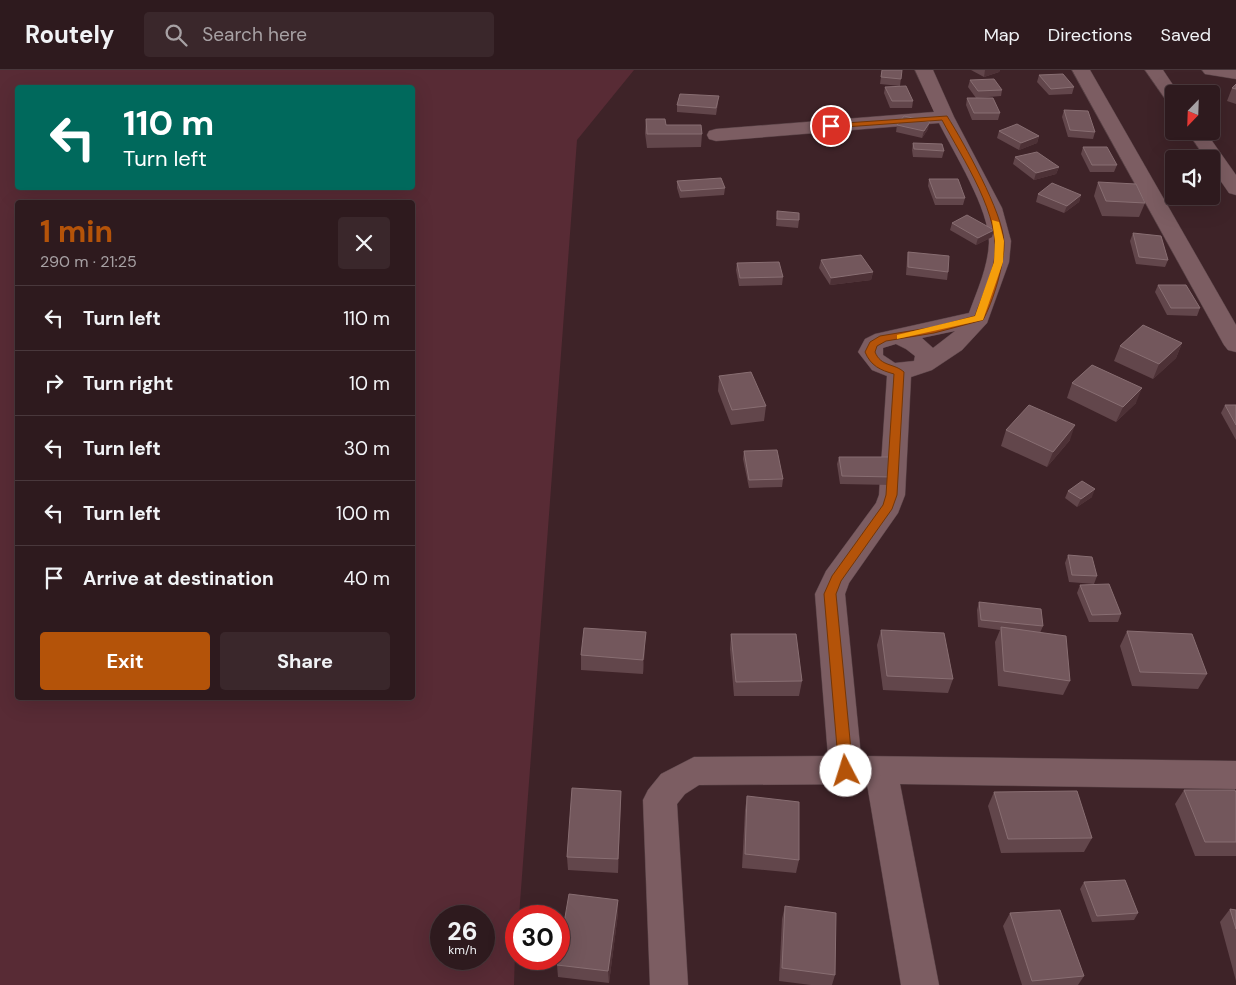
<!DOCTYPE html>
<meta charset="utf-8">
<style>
:root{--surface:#2e1a1e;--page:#3a272b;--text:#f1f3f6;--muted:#a7a1a4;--line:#49383c;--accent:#b45309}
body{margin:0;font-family:"DM Sans",sans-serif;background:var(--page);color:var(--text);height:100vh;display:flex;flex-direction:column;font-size:19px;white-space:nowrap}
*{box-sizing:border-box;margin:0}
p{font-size:16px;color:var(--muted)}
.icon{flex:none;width:28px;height:28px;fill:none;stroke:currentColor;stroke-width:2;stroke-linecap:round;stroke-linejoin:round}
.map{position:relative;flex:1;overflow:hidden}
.details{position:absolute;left:15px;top:130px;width:400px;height:500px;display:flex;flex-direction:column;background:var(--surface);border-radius:5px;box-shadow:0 5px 20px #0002,0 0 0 1px var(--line)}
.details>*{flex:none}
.banner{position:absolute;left:15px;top:15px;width:400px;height:105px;border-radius:5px;box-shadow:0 5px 20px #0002,0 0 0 1px var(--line);background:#00695c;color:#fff;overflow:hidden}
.needle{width:32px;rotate:203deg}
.tools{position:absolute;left:1165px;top:15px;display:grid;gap:10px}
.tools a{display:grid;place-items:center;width:55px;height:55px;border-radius:5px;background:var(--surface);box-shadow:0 5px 20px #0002,0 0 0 1px var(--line);font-size:25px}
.speed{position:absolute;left:430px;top:835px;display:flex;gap:10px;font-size:25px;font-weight:700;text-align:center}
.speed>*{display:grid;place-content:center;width:65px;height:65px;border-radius:50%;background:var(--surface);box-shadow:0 5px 20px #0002,0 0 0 1px var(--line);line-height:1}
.speed small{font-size:12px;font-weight:400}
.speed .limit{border:8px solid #d22;background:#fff;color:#111}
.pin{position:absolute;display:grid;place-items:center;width:42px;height:42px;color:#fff;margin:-21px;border:2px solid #fff;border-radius:50%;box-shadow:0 1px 5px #0007}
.me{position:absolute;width:55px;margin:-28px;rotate:355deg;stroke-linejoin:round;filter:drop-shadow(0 0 4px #0008)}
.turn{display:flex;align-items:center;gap:18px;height:105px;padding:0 25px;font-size:22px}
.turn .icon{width:65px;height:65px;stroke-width:2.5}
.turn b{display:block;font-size:35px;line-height:42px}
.round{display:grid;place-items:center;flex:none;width:52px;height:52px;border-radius:5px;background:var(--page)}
.head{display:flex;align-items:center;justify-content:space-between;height:85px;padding:0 25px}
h1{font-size:30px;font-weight:700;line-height:38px;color:var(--accent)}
.cta{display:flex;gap:10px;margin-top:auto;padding:10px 25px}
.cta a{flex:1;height:58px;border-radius:5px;background:var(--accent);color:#fff;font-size:20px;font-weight:700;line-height:58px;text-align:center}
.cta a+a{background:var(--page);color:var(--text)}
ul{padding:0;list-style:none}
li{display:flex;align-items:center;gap:15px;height:65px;padding:0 25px;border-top:1px solid var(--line)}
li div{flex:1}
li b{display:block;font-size:19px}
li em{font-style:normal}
header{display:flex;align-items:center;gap:30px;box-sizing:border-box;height:70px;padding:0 25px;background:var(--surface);border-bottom:1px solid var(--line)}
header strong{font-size:24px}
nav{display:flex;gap:28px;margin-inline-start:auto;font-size:18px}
.search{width:350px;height:45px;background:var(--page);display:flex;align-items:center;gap:12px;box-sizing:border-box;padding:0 18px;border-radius:5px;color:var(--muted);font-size:19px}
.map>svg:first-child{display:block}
.green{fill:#582b35;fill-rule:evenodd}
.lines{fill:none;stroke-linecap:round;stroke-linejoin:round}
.street-casing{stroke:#574145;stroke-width:1}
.street{fill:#7c5d62;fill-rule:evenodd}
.wall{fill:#62464b}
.shaded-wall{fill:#4d3136}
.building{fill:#73575c;stroke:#886e72}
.route{fill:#b45309;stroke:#753606}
.slow{fill:#f59e0b}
</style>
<header>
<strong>Routely</strong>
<div class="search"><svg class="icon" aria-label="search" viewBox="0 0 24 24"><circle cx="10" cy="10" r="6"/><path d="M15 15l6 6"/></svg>Search here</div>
<nav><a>Map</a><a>Directions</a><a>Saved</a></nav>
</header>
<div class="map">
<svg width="1236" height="915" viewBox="0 0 1236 915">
<rect width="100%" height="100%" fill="#3e2328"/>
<path class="green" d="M0,0H634L577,70L519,846H516L514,915H0ZM18,18H412V118H18ZM18,132H412V628H18ZM441,846H484V889H441Z"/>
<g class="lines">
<defs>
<g id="street">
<path d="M915,0H933L954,47L1002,138L1011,171L1009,192L987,253L962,280L932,300L911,307L905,425L898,443L849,513L845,524L861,686L1236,691V719L900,714L939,915H901L867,714L699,715L685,724L677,734L688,915H650L643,730L648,720L661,704L694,687L828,686L815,524L826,501L876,433L879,425L887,306L872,300L858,282L865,269L875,264L969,243C977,221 988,197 989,173C990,140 954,83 939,53L716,71L709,69L707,65L709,61L716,59L934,42ZM955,261L933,278L922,268ZM896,274L906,279L915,286L914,291L895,293L883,285V278Z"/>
<polygon points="1072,0 1090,0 1236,255 1236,282 1228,280 1224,275"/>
<polygon points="1145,0 1163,0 1179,24 1174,24 1174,34 1168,33"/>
<polygon points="1202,0 1236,0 1236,9 1205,4"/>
<polygon points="1187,61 1205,61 1236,105 1236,125 1229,123 1211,97 1211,89 1206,89"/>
</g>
</defs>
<use href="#street" class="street-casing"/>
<use href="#street" class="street"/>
</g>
<g class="wall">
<polygon points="882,0 902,0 900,16 880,14"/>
<polygon points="971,0 1000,0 999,2 984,7"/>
<polygon points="1039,5 1074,17 1072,24 1049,25 1037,12"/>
<polygon points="970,10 1002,20 1001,26 976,28 968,17"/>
<polygon points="1236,14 1236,34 1227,31 1232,18"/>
<polygon points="885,17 913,31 912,38 890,38 884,23"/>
<polygon points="967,28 1000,43 998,50 972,50 966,35"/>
<polygon points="718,33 716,45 677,42 677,35"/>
<polygon points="1064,40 1095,62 1093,69 1068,67 1062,47"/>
<polygon points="646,49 666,55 702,64 701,77 647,78 645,63"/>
<polygon points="897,55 928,59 922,68 896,62"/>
<polygon points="999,61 1039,66 1037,73 1019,80 997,68"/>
<polygon points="913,73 944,81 942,88 913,87 912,80"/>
<polygon points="1083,77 1117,95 1114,102 1090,102 1081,84"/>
<polygon points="1015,87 1059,97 1056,104 1034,110 1013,94"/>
<polygon points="929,109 965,128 963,135 935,135 928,116"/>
<polygon points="677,111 725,118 724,125 680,128 677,118"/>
<polygon points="1098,112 1145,133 1139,147 1102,146 1094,126"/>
<polygon points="1038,124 1081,125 1079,132 1064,143 1036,132"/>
<polygon points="777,141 799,150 798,158 776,156"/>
<polygon points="952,153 992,167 976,175 950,160"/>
<polygon points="1133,163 1168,190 1165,197 1136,194 1130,171"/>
<polygon points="908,182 948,202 947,210 906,205 907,189"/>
<polygon points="821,190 873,202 871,210 830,215 819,198"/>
<polygon points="737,193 783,207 782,215 739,216 736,200"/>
<polygon points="1158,215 1200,238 1197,246 1167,245 1155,222"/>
<polygon points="1182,273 1176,288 1153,309 1114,291 1120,276"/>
<polygon points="719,306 766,336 764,351 731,355 718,321"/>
<polygon points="1072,313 1136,333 1116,352 1067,328"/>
<polygon points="1225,335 1236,335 1236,370 1221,343"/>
<polygon points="1006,360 1070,370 1047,397 1001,376"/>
<polygon points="744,381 783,409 782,417 749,418 743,389"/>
<polygon points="839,387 893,407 892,415 840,414 837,394"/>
<polygon points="1068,421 1092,427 1077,437 1065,428"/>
<polygon points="1068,485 1097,506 1094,514 1069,512 1065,493"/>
<polygon points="1080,515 1121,544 1118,552 1089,552 1077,523"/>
<polygon points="979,532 1043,556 1040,563 1070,611 1063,625 998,616 995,572 1000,560 978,557 977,540"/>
<polygon points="881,560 953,609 948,623 883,620 877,575"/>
<polygon points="1127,561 1207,604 1198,619 1132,616 1120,576"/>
<polygon points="731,564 802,611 799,626 734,626 730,579"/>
<polygon points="645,577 643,604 581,600 581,585"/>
<polygon points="1184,720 1236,723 1236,786 1195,786 1175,734"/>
<polygon points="621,721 618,803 568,800 567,787"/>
<polygon points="994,722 1092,768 1084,782 1001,783 988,736"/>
<polygon points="747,726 799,790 796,803 742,798 745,740"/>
<polygon points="1084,812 1138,843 1134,850 1092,852 1080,819"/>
<polygon points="785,836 835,905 832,915 811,915 779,911 782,849"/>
<polygon points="1230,839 1236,840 1236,911 1220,852"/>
<polygon points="618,843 609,913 558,907 557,895"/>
<polygon points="1010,843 1084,906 1078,915 1022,915 1003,856"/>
</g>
<g class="shaded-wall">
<polygon points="985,0 1000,0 999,2 984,7"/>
<polygon points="930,52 928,59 922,68 924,61"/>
<polygon points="1039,66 1037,73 1019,80 1021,73"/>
<polygon points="1059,97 1056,104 1034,110 1036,103"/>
<polygon points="1081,125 1079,132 1064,143 1067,136"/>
<polygon points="994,160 992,167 976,175 978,168"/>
<polygon points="873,202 871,210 830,215 831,208"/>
<polygon points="1182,273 1176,288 1153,309 1159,294"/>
<polygon points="1142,318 1136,333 1116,352 1123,337"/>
<polygon points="1075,355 1070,370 1047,397 1053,382"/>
<polygon points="1095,419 1092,427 1077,437 1081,429"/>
<polygon points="646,562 645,577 643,604 643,590"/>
<polygon points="621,721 621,735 618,803 618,789"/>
<polygon points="618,830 618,843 609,913 608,901"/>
</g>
<g class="building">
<polygon points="882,0 902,0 901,9 881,7"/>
<polygon points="1063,4 1074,17 1051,19 1039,5"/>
<polygon points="994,9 1002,20 978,21 970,10"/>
<polygon points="1236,14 1236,19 1232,18"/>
<polygon points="906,16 913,31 892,31 885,17"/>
<polygon points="680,24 719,26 716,38 677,35"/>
<polygon points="967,28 993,28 1000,43 974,43"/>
<polygon points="1064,40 1088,41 1095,62 1070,60"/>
<polygon points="904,46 930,52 924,61 897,55"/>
<polygon points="646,49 665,49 666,55 701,55 702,64 647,64"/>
<polygon points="1017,54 1039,66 1021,73 999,61"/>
<polygon points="913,73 942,74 944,81 914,79"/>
<polygon points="1083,77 1107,77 1117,95 1092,95"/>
<polygon points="1037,82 1059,97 1036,103 1015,87"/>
<polygon points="721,108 725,118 681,121 677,111"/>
<polygon points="929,109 958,109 965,128 936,128"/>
<polygon points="1098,112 1136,114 1145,133 1106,131"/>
<polygon points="1052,113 1081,125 1067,136 1038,124"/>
<polygon points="777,141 799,143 799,150 777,149"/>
<polygon points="967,145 994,160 978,168 952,153"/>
<polygon points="1133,163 1161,166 1168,190 1139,187"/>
<polygon points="908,182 949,186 948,202 908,197"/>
<polygon points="861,185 873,202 831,208 821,190"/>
<polygon points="779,192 783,207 740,208 737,193"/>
<polygon points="1158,215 1186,215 1200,238 1171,238"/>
<polygon points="1143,255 1182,273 1159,294 1120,276"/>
<polygon points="1092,295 1142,318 1123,337 1072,313"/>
<polygon points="751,302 766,336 732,340 719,306"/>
<polygon points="1029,335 1075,355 1053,382 1006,360"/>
<polygon points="1225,335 1236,335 1236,355"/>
<polygon points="777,380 783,409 749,410 744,381"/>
<polygon points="839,387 889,387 893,407 842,406"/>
<polygon points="1082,411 1095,419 1081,429 1068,421"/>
<polygon points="1068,485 1092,487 1097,506 1072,505"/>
<polygon points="1109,514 1121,544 1092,545 1080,515"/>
<polygon points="979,532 1041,539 1043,556 981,550"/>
<polygon points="1001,557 1066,566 1070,611 1004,601"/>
<polygon points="584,558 646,562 643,590 581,585"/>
<polygon points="881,560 944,563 953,609 887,606"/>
<polygon points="1127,561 1192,564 1207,604 1140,602"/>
<polygon points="731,564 796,564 802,611 736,612"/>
<polygon points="572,718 621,721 618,789 567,787"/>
<polygon points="1184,720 1235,720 1236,723 1236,772 1205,772"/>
<polygon points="1077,721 1092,768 1008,769 994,722"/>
<polygon points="747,726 799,732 799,790 745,784"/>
<polygon points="1125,810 1138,843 1097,846 1084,812"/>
<polygon points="569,824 618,830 608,901 557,895 558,889 559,889 559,882"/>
<polygon points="785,836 836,843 835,905 782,898"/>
<polygon points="1230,839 1236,840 1236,859"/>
<polygon points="1060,840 1084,906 1032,911 1010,843"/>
</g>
<path class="route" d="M947,46C964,73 1003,143 1004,172C1005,193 993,232 983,250L934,263L886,271L877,276L875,282C881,297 894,293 904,302L897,425L892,439L841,511L836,524L853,701L851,705H841L839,701L824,524L832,506L883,435L886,425L894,304C880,300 871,296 865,282L870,272L880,266L934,257L975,246C981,229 990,210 994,192C1003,147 962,88 942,50L831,58L827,56L831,54Z"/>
<polygon class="slow" points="992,150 999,152 1004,171 1003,192 983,250 897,269 897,265 975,246 994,192 995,171"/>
</svg>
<div class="tools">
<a><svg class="needle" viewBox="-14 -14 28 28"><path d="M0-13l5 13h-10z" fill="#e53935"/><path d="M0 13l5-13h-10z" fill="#a7a1a4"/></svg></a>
<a><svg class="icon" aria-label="sound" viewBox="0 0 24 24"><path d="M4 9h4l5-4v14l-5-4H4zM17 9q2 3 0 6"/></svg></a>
</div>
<div class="speed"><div>26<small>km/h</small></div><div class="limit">30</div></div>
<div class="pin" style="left:831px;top:56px;background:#d93025"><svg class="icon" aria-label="arrive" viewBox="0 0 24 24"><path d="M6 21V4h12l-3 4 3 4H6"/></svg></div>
<svg class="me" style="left:846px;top:701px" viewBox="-20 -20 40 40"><circle r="19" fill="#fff"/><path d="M0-13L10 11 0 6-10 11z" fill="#b45309"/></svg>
<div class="banner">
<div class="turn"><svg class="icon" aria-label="left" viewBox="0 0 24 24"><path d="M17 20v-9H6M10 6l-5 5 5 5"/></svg><div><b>110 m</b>Turn left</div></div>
</div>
<section class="details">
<div class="head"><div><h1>1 min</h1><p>290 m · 21:25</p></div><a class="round"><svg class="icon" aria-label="close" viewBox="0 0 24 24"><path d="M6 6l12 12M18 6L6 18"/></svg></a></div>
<ul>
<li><svg class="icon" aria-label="left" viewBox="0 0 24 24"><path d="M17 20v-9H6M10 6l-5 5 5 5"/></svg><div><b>Turn left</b></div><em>110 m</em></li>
<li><svg class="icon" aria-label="right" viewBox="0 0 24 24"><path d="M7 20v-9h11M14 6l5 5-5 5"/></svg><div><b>Turn right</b></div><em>10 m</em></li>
<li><svg class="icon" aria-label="left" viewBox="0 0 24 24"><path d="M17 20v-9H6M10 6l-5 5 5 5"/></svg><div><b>Turn left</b></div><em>30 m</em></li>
<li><svg class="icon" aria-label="left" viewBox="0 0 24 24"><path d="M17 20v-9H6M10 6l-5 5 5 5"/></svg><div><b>Turn left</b></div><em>100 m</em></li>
<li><svg class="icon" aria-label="arrive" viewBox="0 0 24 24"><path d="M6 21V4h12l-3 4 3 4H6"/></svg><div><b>Arrive at destination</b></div><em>40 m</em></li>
</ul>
<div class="cta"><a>Exit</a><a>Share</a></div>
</section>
</div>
